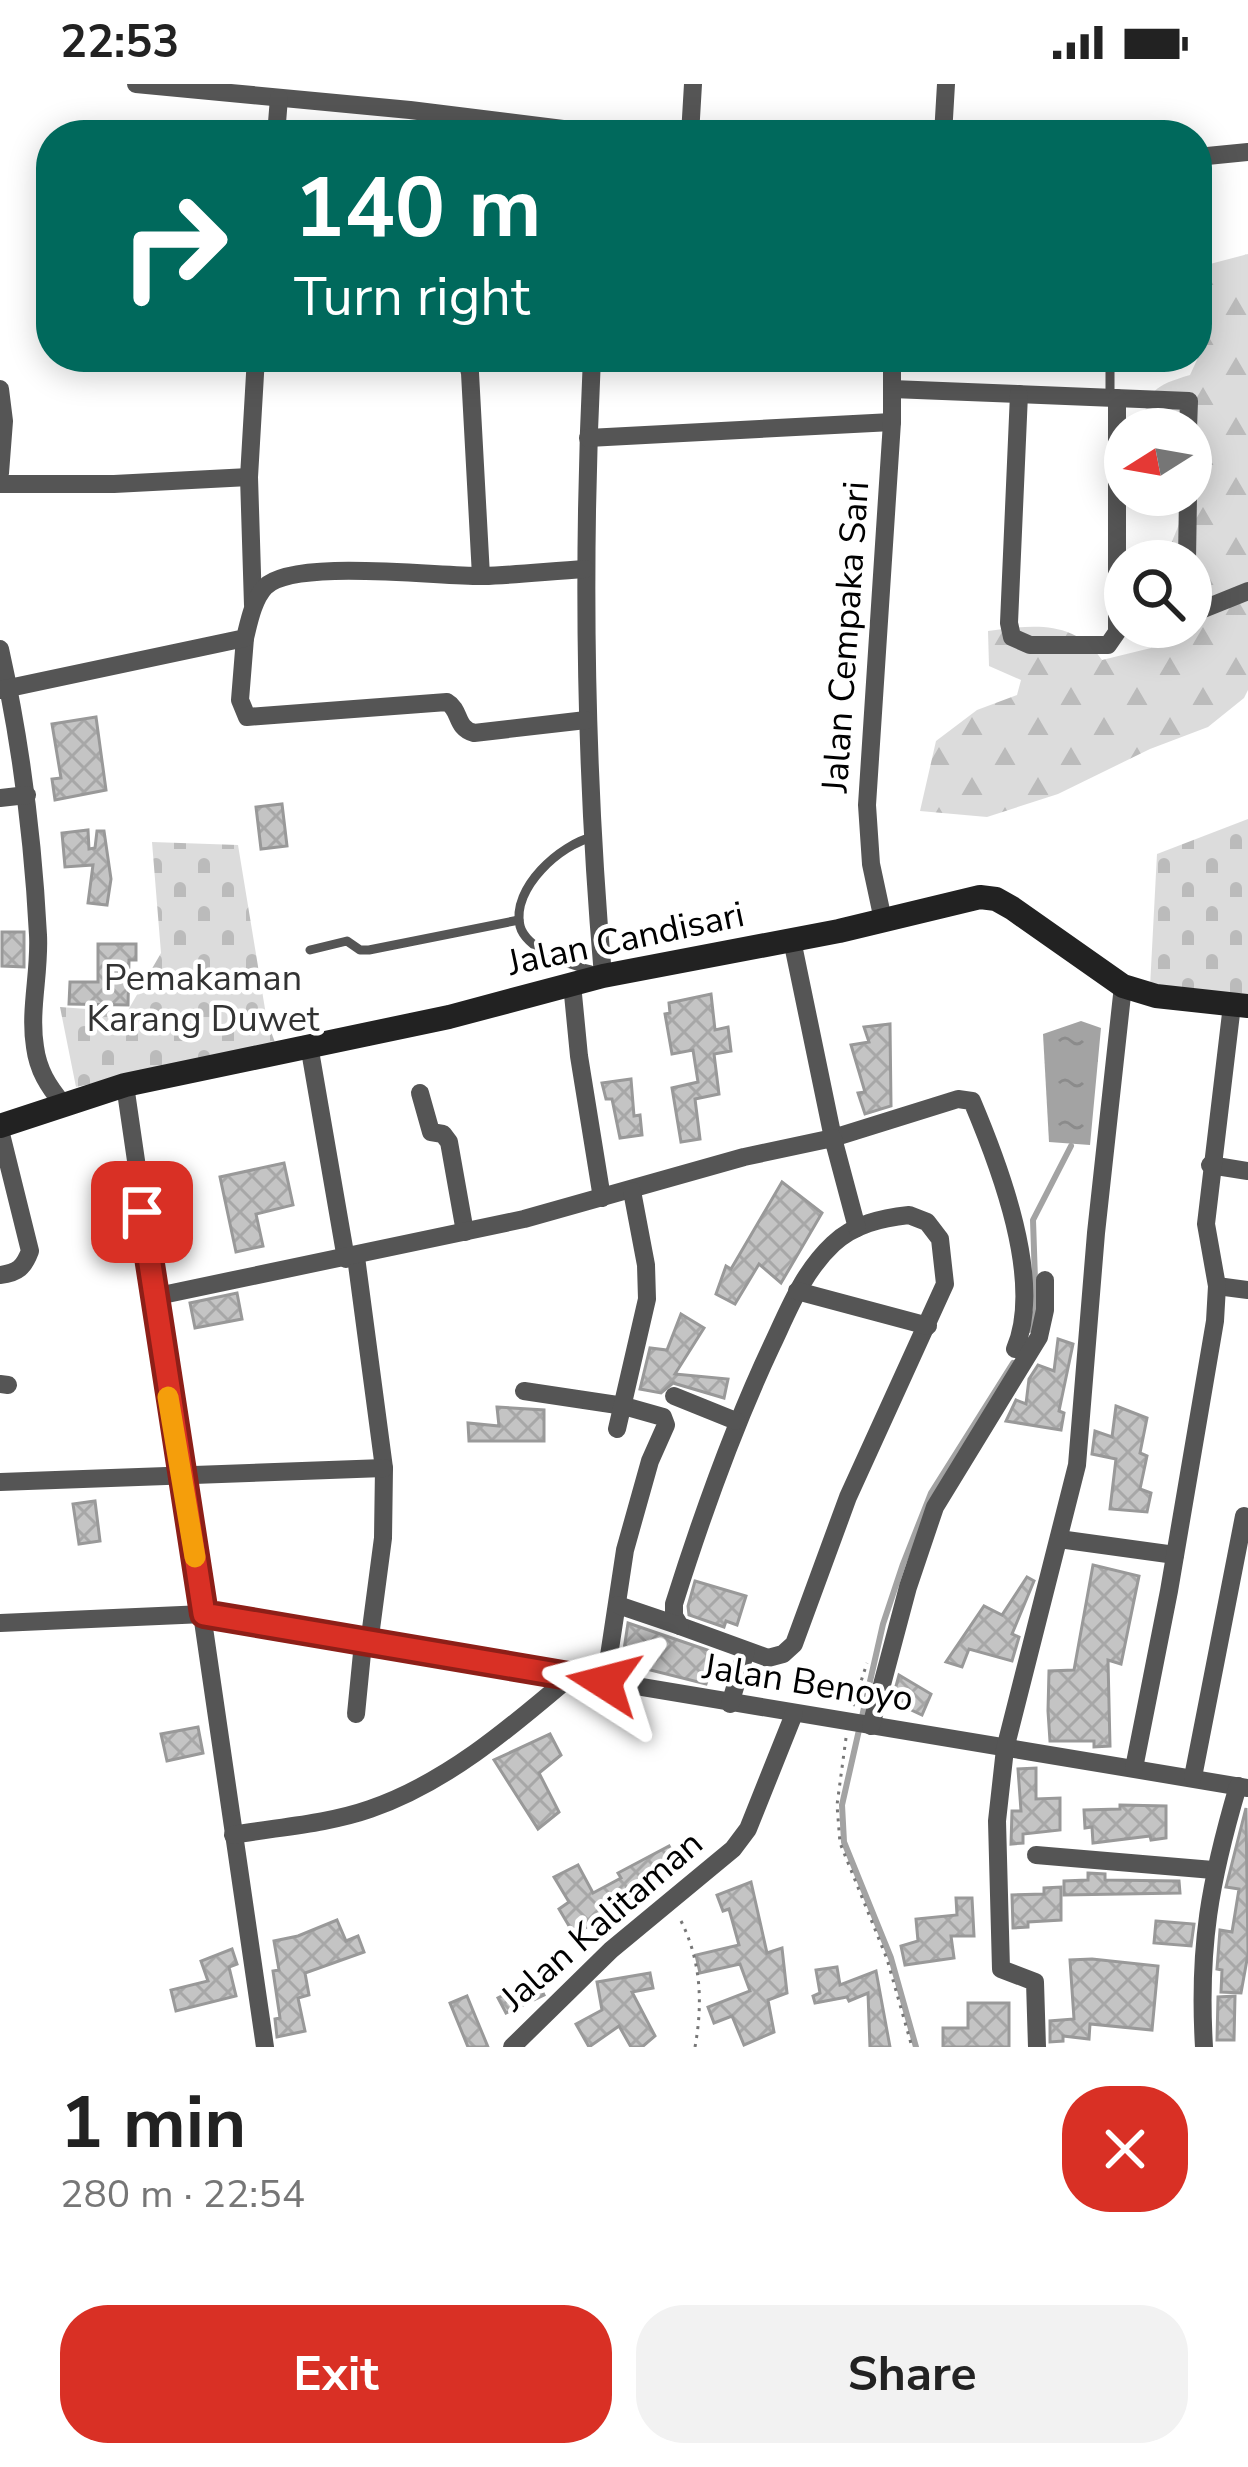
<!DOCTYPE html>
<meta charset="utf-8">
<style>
:root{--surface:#fff;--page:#f2f2f2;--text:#222;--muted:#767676;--accent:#d93025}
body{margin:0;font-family:"Nunito Sans",sans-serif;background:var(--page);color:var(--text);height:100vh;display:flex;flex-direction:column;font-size:45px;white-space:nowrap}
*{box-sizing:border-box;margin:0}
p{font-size:39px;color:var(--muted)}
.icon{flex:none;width:66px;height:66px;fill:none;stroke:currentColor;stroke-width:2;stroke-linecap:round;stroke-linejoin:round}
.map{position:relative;height:1963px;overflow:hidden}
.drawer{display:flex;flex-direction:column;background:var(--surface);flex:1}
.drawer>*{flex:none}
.banner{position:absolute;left:36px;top:36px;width:1176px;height:252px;border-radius:48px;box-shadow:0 6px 30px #0003;background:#00695c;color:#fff;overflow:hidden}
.needle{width:78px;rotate:259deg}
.fabs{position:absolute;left:1104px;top:324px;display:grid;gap:24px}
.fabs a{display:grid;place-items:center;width:108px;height:108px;border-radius:50%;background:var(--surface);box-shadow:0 6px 30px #0003;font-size:60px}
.pin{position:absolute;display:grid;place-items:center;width:102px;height:102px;color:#fff;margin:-51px;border-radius:24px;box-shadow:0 6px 18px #0006}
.me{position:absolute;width:132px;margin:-66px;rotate:279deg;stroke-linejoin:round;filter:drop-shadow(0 0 9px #0008)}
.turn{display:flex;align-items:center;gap:42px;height:252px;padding:0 60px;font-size:54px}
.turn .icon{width:156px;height:156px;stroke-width:2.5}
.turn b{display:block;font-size:84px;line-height:102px}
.round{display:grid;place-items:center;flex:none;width:126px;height:126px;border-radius:48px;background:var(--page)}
.summary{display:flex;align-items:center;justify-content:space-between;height:204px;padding:0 60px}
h1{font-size:72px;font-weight:700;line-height:90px}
.primary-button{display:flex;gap:24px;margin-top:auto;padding:24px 60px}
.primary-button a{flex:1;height:138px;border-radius:48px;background:var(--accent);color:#fff;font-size:48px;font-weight:700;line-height:138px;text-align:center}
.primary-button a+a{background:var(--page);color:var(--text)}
.status{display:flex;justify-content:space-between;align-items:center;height:84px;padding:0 60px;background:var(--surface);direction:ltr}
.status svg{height:33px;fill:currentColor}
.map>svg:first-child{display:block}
.forest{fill:url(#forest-firs)}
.cemetery{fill:url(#cemetery-stones)}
.water{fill:url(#water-ripples)}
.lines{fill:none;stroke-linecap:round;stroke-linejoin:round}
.stream{stroke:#a3a3a3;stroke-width:6}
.building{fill:url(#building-cross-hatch);stroke:#999;stroke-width:3}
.path{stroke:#777;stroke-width:3;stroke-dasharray:3 6;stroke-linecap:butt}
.lane{stroke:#555;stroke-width:9}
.street{stroke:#555;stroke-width:18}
.secondary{stroke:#222;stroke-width:24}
.route-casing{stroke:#8d1f18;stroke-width:30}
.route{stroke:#d93025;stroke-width:21}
.slow{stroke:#f59e0b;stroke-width:21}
.labels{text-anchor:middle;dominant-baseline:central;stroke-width:9;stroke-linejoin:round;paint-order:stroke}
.street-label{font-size:36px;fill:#000;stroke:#fff}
.park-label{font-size:36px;fill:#333;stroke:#fff}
</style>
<div class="status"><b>22:53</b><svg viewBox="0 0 49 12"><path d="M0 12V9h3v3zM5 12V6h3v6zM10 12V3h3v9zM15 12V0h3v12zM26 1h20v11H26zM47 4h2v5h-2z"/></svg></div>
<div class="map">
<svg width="1248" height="1963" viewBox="0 0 1248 1963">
<defs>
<pattern id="forest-firs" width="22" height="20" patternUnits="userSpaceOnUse" patternTransform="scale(3)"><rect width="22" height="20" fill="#dcdcdc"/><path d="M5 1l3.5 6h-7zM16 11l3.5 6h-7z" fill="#bbb"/></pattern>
<pattern id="cemetery-stones" width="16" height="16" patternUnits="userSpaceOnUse" patternTransform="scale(3)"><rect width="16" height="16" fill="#dcdcdc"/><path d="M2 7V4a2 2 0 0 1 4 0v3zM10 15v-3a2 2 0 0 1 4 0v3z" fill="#bbb"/></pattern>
<pattern id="water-ripples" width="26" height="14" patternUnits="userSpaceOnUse" patternTransform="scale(3)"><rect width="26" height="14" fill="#a3a3a3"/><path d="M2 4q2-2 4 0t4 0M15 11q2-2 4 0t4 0" fill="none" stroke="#8b8b8b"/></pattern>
<pattern id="building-cross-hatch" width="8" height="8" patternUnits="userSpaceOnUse" patternTransform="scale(3)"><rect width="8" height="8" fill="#c4c4c4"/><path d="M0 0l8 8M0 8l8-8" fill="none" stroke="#a7a7a7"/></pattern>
</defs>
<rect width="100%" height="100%" fill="#fff"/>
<path class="forest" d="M1248,170V606L1244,614L1208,643L1150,665L1058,710L987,733L920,727L936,657L977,626L1017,611L1021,596L989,582L988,547C1032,541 1074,535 1102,576L1151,564L1163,543H1191V477H1164L1191,411V345H1144C1144,307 1156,301 1190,291L1201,267L1210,180Z"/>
<g class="cemetery">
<polygon points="1248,735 1248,910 1150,903 1157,770"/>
<polygon points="152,758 238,761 267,937 276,961 76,1003 60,923 127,928 161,869"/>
</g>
<polygon class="water" points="1081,937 1101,944 1090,1061 1049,1058 1043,950"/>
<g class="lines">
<g class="stream">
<polyline points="1029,1246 1036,1226 1033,1136 1071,1062"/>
<polyline points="916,1963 891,1874 844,1758 842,1721 883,1540 903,1480 931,1409 1013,1279"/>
</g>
</g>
<g class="building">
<polygon points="96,633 106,706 55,716 52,695 61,694 52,640"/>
<polygon points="282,720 287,762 261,765 256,723"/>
<polygon points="88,746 89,765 95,764 97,747 104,747 111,795 107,821 88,819 93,781 65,783 62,749"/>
<polygon points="2,848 24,848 24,883 2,882"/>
<polygon points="98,860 136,860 136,876 129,876 128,921 69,920 70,898 98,898"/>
<polygon points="711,910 715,946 728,943 731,967 714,970 719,1010 695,1015 700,1055 681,1058 672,1004 698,998 693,966 672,970 665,930 670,929 669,919"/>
<polygon points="890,940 891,1022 865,1030 858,1009 865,1008 851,961 869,958 864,943"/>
<polygon points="631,995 634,1032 640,1031 642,1051 620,1054 612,1015 606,1015 602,999"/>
<polygon points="284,1079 293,1121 256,1130 263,1162 236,1168 220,1093"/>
<polygon points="782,1098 822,1129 781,1199 759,1180 735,1220 716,1210 726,1182 731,1185"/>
<polygon points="237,1209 242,1235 195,1244 190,1219"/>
<polygon points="681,1230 704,1244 675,1290 728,1295 724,1314 673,1299 661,1309 640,1305 650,1264 667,1266"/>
<polygon points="1058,1255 1073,1260 1059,1327 1064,1329 1061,1346 1006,1337 1016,1316 1026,1320 1029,1295 1038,1281 1054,1287"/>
<polygon points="1116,1322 1147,1334 1140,1369 1147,1372 1140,1405 1151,1409 1147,1428 1110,1425 1116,1375 1092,1370 1095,1347 1112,1353"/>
<polygon points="497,1323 544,1326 544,1357 469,1357 468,1339 499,1342"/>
<polygon points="95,1417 100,1457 79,1460 73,1420"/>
<polygon points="1093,1481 1139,1492 1121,1580 1108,1576 1110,1662 1094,1663 1094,1657 1050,1657 1048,1627 1049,1587 1074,1586"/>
<polygon points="1027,1493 1034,1497 1012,1550 1019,1553 1012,1577 969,1565 962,1583 946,1578 984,1522 1002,1531"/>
<polygon points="695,1497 746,1512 737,1541 726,1537 724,1543 689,1531 688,1522"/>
<polygon points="628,1539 716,1569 706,1600 622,1579"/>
<polygon points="899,1591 931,1610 922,1631 892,1617"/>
<polygon points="198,1643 203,1669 167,1677 161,1650"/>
<polygon points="550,1650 561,1671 539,1689 559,1728 538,1745 494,1676"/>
<polygon points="1036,1684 1036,1715 1060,1714 1060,1746 1023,1750 1023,1759 1011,1760 1012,1727 1021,1727 1018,1685"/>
<polygon points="1120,1721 1166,1722 1166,1754 1151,1756 1150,1752 1093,1759 1092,1743 1085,1744 1084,1726 1120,1725"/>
<polygon points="1246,1724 1248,1870 1241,1909 1221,1908 1222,1886 1217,1885 1220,1846 1232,1848 1239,1805 1226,1803"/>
<polygon points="669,1762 681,1785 660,1801 656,1795 606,1835 603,1830 575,1852 559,1825 569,1818 554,1793 578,1781 593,1809 621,1794 618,1789"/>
<polygon points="1088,1789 1105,1790 1105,1796 1179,1797 1180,1809 1064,1811 1064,1797 1088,1796"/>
<polygon points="751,1798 767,1869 782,1864 787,1909 768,1916 774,1948 744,1961 732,1932 714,1939 708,1923 750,1907 740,1880 700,1889 696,1871 739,1861 729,1825 723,1827 717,1811"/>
<polygon points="1061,1803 1061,1836 1028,1838 1028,1843 1013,1844 1012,1811 1044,1810 1044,1804"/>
<polygon points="956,1814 972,1814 974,1852 951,1852 954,1874 905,1881 901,1862 918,1857 916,1835 957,1831"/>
<polygon points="337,1836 346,1857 358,1852 364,1868 305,1889 309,1911 298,1914 305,1947 277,1953 275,1935 280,1934 273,1887 279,1886 274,1857 298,1852"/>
<polygon points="1156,1837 1194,1840 1191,1862 1154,1859"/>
<polygon points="232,1865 237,1880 229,1883 236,1912 176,1927 171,1906 208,1897 201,1877"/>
<polygon points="1092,1875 1158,1882 1152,1946 1090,1940 1089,1955 1063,1952 1063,1957 1050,1958 1050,1937 1074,1935 1070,1876"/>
<polygon points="837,1883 840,1901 876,1887 890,1963 870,1963 868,1909 849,1917 847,1913 815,1919 813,1912 820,1909 816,1886"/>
<polygon points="650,1889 653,1904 632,1908 655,1952 642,1963 631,1963 619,1942 589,1963 576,1940 602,1926 597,1898"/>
<polygon points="536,1895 544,1911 506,1929 498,1914"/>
<polygon points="467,1912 476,1934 488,1963 468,1963 450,1919"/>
<polygon points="1235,1912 1234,1956 1217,1956 1218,1913"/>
<polygon points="968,1919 1009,1919 1009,1963 943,1963 943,1944 968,1944"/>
</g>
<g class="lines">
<g class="path">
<polyline points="853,1622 867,1579"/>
<polyline points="846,1654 837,1721 840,1759 887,1875 912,1963"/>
<path d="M681,1837C701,1877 703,1919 695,1963"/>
</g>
<g class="lane">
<polyline points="1110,313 1110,273"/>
<polyline points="310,866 347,857 360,866 369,866 519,836"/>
<path d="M591,886C571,882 526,865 520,842C511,804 561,760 593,753"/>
</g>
<g class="street">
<polyline points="136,0 410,26 611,51"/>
<polyline points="276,51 279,14"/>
<polyline points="690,51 693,0"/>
<polyline points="943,51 946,0"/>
<polyline points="1197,73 1248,68"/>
<polyline points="466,273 470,289 481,492"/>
<path d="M592,273C582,480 585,686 603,892"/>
<polyline points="0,305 4,337 0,389"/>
<polyline points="892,305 1189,317 1188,345"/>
<polyline points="1019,310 1009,539 1012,553 1030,561 1108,561 1117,548 1117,314"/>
<polyline points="588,354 892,338"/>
<polyline points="0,400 114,400 249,393"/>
<polyline points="1187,477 1188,411"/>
<polyline points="253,521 249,393 256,273"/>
<polyline points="1191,530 1248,507"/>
<path d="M245,554L240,616L247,633L447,618C461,626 455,644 474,649L586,636"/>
<path d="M0,565C21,659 33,755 38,851C40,889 29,926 35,963C38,986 48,1002 63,1020"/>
<path d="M0,606L245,554C249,538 253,516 265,503C293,474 440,493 483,492C517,491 551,487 585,485"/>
<polyline points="0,714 27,711"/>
<polyline points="883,836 871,780 867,721 892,338 892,273"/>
<path d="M792,856L833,1054L958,1015L972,1017C999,1081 1044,1197 1015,1265"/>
<polyline points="572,900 579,972 602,1114"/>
<polyline points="309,961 346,1175"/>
<polyline points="125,1001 265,1963"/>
<polyline points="420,1009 431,1048 443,1050 449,1058 465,1148"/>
<path d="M0,1046L30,1167C24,1183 18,1189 0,1191"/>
<polyline points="1210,1081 1248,1087"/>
<path d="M909,1131L927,1138L940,1155L945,1200L848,1413L794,1560L783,1570L768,1574L680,1542L674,1532V1520C702,1431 732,1346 772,1261C789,1225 803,1188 833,1160C854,1140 882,1134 909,1131Z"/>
<polyline points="356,1173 384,1384 383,1454 369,1560"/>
<polyline points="1217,1202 1248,1206"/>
<polyline points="797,1207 928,1242"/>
<polyline points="153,1213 524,1135 744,1073 833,1054 857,1144"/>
<polyline points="0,1300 8,1301"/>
<polyline points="524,1307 624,1322 663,1333 666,1341 650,1377 625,1466 605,1598"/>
<polyline points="674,1312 736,1337"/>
<polyline points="617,1345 647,1215 646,1181 632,1107"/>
<polyline points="0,1398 384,1384"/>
<polyline points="1059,1455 1175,1471"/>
<polyline points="618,1521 680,1542"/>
<polyline points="0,1539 204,1530 1248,1704"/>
<polyline points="730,1620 746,1567"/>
<polyline points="356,1630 363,1559"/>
<polyline points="871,1642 908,1503 935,1423 1039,1253 1045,1226 1045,1196"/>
<polyline points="1134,1684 1169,1507 1215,1237 1217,1202 1206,1140 1232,921"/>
<polyline points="1193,1693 1244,1432"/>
<path d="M233,1751C278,1743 327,1740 370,1725C446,1699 510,1644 570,1593"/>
<polyline points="1036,1771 1213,1786"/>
<polyline points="512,1963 611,1866 733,1765 748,1745 794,1630"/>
<polyline points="1037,1963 1035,1898 1001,1885 997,1737 1005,1665 1077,1381 1096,1149 1123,902"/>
<path d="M1204,1963C1198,1863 1210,1797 1238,1702"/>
</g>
<polyline class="secondary" points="0,1042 125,1001 449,933 603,892 839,847 980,813 996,815 1012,824 1123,902 1156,912 1248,922"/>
</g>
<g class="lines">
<defs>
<polyline id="route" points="142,1128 204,1530 604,1598"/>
</defs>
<use href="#route" class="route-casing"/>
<use href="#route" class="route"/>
<polyline class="slow" points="168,1313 195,1473"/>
</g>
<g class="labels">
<g class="street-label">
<text transform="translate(846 553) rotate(-86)">Jalan Cempaka Sari</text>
<text transform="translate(626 855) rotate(-12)">Jalan Candisari</text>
<text transform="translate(808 1599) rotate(9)">Jalan Benoyo</text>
<text transform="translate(602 1837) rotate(-41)">Jalan Kalitaman</text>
</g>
<g class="park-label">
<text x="203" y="894">Pemakaman<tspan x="203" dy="41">Karang Duwet</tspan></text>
</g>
</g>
</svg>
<div class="fabs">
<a><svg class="needle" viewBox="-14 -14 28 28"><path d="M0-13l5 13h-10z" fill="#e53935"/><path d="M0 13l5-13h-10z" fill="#767676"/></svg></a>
<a><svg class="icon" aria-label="search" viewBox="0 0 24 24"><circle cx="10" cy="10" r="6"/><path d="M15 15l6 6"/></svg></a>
</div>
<div class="pin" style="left:142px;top:1128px;background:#d93025"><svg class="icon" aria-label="arrive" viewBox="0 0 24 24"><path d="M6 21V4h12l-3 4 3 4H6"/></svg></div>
<svg class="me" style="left:604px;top:1598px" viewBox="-20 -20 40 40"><path d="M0-17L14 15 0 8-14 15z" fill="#d93025" stroke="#fff" stroke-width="4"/></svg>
<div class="banner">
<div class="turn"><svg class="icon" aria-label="right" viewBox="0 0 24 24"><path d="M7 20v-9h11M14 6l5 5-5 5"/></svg><div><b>140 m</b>Turn right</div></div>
</div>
</div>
<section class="drawer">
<div class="summary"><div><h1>1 min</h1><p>280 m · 22:54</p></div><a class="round" style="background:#d93025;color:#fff"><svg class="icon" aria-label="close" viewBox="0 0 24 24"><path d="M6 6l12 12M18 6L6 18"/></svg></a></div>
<div class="primary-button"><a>Exit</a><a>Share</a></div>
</section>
